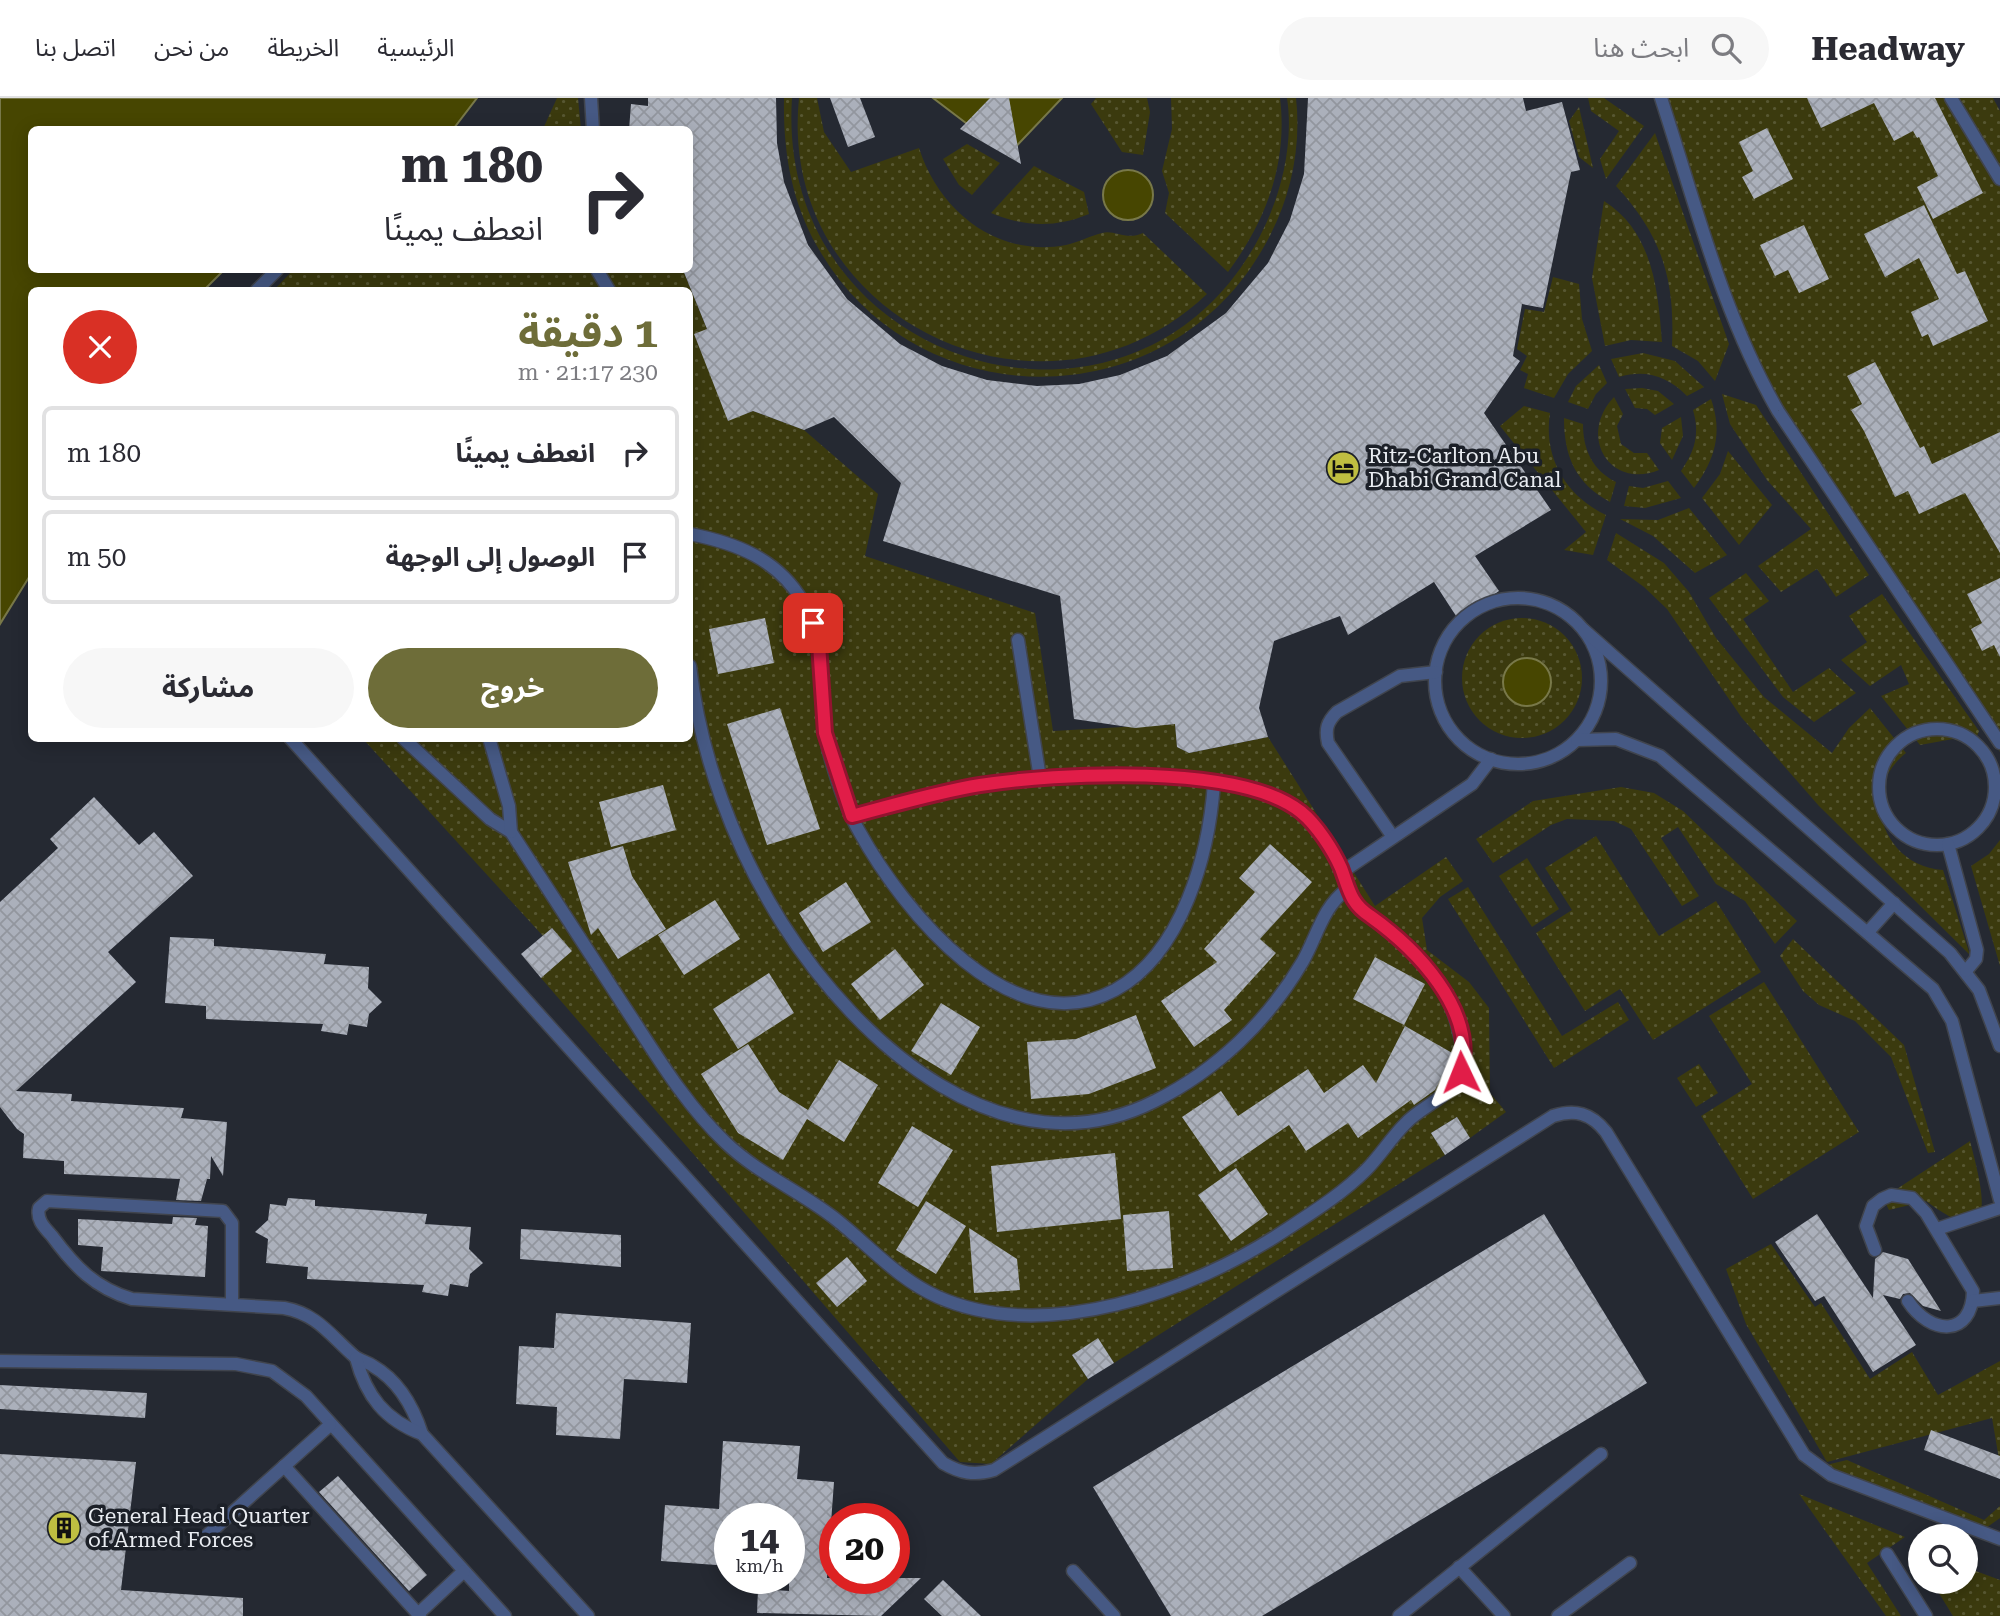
<!DOCTYPE html>
<html lang="ar">
<meta charset="utf-8">
<style>
:root{--surface:#fff;--page:#f7f7f7;--text:#2b2b33;--muted:#7c7c81;--line:#e1e1e2;--accent:#6e6d39}
body{margin:0;font-family:"Roboto Serif","Noto Sans Arabic",serif;background:var(--page);color:var(--text);direction:rtl;height:100vh;display:flex;flex-direction:column;font-size:26px;white-space:nowrap}
*{box-sizing:border-box;margin:0}
p{font-size:23px;color:var(--muted)}
.icon{flex:none;width:38px;height:38px;fill:none;stroke:currentColor;stroke-width:2;stroke-linecap:round;stroke-linejoin:round}
.map{position:relative;flex:1;overflow:hidden;direction:ltr}
.panel{position:absolute;left:28px;top:189px;width:665px;height:455px;display:flex;flex-direction:column;background:var(--surface);border-radius:10px;box-shadow:0 4px 18px #0003;direction:rtl}
.panel>*{flex:none}
.top-card{position:absolute;left:28px;top:28px;width:665px;height:147px;border-radius:10px;box-shadow:0 4px 18px #0003;direction:rtl;background:#fff;color:var(--text);overflow:hidden}
.buttons{position:absolute;left:1908px;top:1426px;display:grid;gap:14px}
.buttons a{display:grid;place-items:center;width:70px;height:70px;border-radius:50%;background:var(--surface);box-shadow:0 4px 18px #0003;font-size:35px}
.speed{position:absolute;left:714px;top:1405px;display:flex;gap:14px;font-size:35px;font-weight:700;text-align:center}
.speed>*{display:grid;place-content:center;width:91px;height:91px;border-radius:50%;background:var(--surface);box-shadow:0 4px 18px #0003;line-height:1}
.speed small{font-size:18px;font-weight:400}
.speed .limit{border:10px solid #d22;background:#fff;color:#111}
.pin{position:absolute;display:grid;place-items:center;width:60px;height:60px;color:#fff;margin:-30px;border-radius:14px;box-shadow:0 4px 10px #0006}
.me{position:absolute;width:77px;margin:-38px;rotate:358deg;stroke-linejoin:round;filter:drop-shadow(0 0 5px #0008)}
.turn{display:flex;align-items:center;gap:24px;height:147px;padding:0 35px;font-size:32px}
.turn .icon{width:91px;height:91px;stroke-width:2.5}
.turn b{display:block;font-size:49px;line-height:60px}
.round{display:grid;place-items:center;flex:none;width:74px;height:74px;border-radius:37px;background:var(--page)}
.head{display:flex;align-items:center;justify-content:space-between;height:119px;padding:0 35px}
h1{font-size:42px;font-weight:700;line-height:52px;color:var(--accent)}
.primary-button{display:flex;gap:14px;margin-top:auto;padding:14px 35px}
.primary-button a{flex:1;height:80px;border-radius:42px;background:var(--accent);color:#fff;font-size:28px;font-weight:700;line-height:80px;text-align:center}
.primary-button a+a{background:var(--page);color:var(--text)}
ul{padding:0;list-style:none}
li{display:flex;align-items:center;gap:21px;height:94px;margin:0 14px 10px;padding:0 21px;border:4px solid var(--line);border-radius:10px}
li div{flex:1}
li b{display:block;font-size:26px}
li em{font-style:normal}
header{display:flex;align-items:center;gap:42px;box-sizing:border-box;height:98px;padding:0 35px;background:var(--surface);border-bottom:2px solid var(--line)}
header strong{font-size:33px}
nav{display:flex;gap:38px;margin-inline-start:auto;font-size:24px}
.search{width:490px;height:63px;background:var(--page);display:flex;align-items:center;gap:18px;box-sizing:border-box;padding:0 24px;border-radius:38px;color:var(--muted);font-size:26px}
.map>svg:first-child{display:block}
.grass{fill:url(#grass-dots)}
.water{fill:#474601;stroke:#787849;stroke-width:2}
.building{fill:url(#building-cross-hatch)}
.lines{fill:none;stroke-linecap:round;stroke-linejoin:round}
.lane-casing{stroke:#40444d;stroke-width:15}
.lane{stroke:#465984;stroke-width:12}
.route-casing{stroke:#92132f;stroke-width:18}
.route{stroke:#e11d48;stroke-width:12}
.labels{text-anchor:middle;dominant-baseline:central;stroke-width:7;stroke-linejoin:round;paint-order:stroke}
.poi-label{font-size:21px;fill:#e9ecf1;stroke:#1c2028;text-anchor:start}
</style>
<header>
<strong>Headway</strong>
<div class="search"><svg class="icon" aria-label="search" viewBox="0 0 24 24"><circle cx="10" cy="10" r="6"/><path d="M15 15l6 6"/></svg>ابحث هنا</div>
<nav><a>الرئيسية</a><a>الخريطة</a><a>من نحن</a><a>اتصل بنا</a></nav>
</header>
<div class="map">
<svg width="2000" height="1518" viewBox="0 0 2000 1518">
<defs>
<pattern id="grass-dots" width="8" height="8" patternUnits="userSpaceOnUse" patternTransform="scale(1.75)"><rect width="8" height="8" fill="#3b3a0e"/><path d="M2 2h.1M6 6h.1" fill="none" stroke="#575732" stroke-width="1.8" stroke-linecap="round"/></pattern>
<pattern id="building-cross-hatch" width="8" height="8" patternUnits="userSpaceOnUse" patternTransform="scale(1.75)"><rect width="8" height="8" fill="#abb0bb"/><path d="M0 0l8 8M0 8l8-8" fill="none" stroke="#92969e"/></pattern>
</defs>
<rect width="100%" height="100%" fill="#252932"/>
<g class="grass">
<polygon points="557,0 578,0 581,31 543,31"/>
<path d="M784,0H792C774,270 1134,379 1260,138C1281,98 1294,46 1287,0H1296C1302,53 1289,107 1262,152C1163,323 913,320 817,148C791,102 783,52 784,0Z"/>
<path d="M799,0H817L824,34L851,74L919,50C939,113 997,160 1066,147C1079,144 1090,138 1102,135C1114,131 1126,143 1143,135L1207,196C1045,350 776,221 799,0Z"/>
<polygon points="1096,0 1147,0 1150,14 1143,57 1122,54 1091,6"/>
<path d="M1171,0H1280C1288,65 1266,123 1228,174L1165,115L1169,95L1162,73L1172,31Z"/>
<polygon points="1588,0 1604,0 1644,28 1606,81 1600,61 1619,33 1591,13"/>
<polygon points="1661,0 1993,0 2000,13 2000,654 1990,633 1751,272"/>
<polygon points="1579,9 1593,70 1579,59 1569,23"/>
<path d="M1655,35L1729,246L1715,283L1698,263L1672,248C1675,181 1662,138 1616,88Z"/>
<polygon points="967,46 1000,65 972,97 959,87 943,61"/>
<path d="M1034,68L1084,94L1089,116C1055,130 1025,129 991,115Z"/>
<path d="M1604,103C1653,134 1658,192 1662,244L1631,242L1605,248L1592,180Z"/>
<polygon points="293,172 683,172 707,231 728,322 753,313 804,332 878,396 865,458 1035,515 1053,633 1175,626 1177,649 1189,655 1268,639 1375,808 1446,759 1463,783 1440,799 1422,820 1427,852 1469,884 1489,910 1490,995 1506,1014 1470,1040 1457,1019 1431,1035 1445,1057 1114,1265 1098,1241 1072,1257 1088,1281 991,1366 960,1364 541,880 571,853 552,830 543,838 363,641 690,640 690,192 274,192"/>
<polygon points="1553,179 1579,186 1582,221 1592,253 1568,276 1554,300 1524,290 1528,276 1520,272 1527,258 1517,251 1525,211 1544,214"/>
<path d="M1643,255L1675,263L1704,289L1687,298C1667,278 1646,271 1619,279L1611,261Z"/>
<polygon points="1599,267 1607,285 1596,296 1588,311 1568,304 1576,288"/>
<polygon points="1642,290 1658,293 1674,306 1655,317 1647,311 1635,310 1625,291"/>
<polygon points="1722,296 1756,307 1869,477 1836,499 1817,471 1781,494 1758,468 1811,431 1767,382 1730,326"/>
<path d="M1614,299L1623,316L1617,328L1621,346L1634,355H1647L1659,372C1610,392 1577,338 1614,299Z"/>
<path d="M1711,301C1723,335 1715,362 1694,390L1681,373C1695,353 1700,336 1693,312Z"/>
<path d="M1524,308L1550,315C1543,360 1566,398 1606,417L1593,457L1564,452L1586,434L1500,328Z"/>
<polygon points="1681,319 1683,338 1672,362 1660,345 1662,330"/>
<path d="M1564,320L1583,326C1583,351 1592,372 1616,384L1610,404C1575,385 1564,358 1564,320Z"/>
<polygon points="1728,353 1772,407 1739,447 1702,400 1720,376"/>
<polygon points="1668,383 1681,400 1645,410 1624,408 1629,388 1643,390"/>
<polygon points="1689,410 1727,457 1695,475 1653,438 1620,421 1658,422"/>
<path d="M1616,435L1664,465L1689,494L1716,540L1764,599L1832,655L1849,630L1870,610L1906,655C1857,694 1883,768 1943,772L1970,857L1819,708L1742,620L1667,511L1644,489L1607,462Z"/>
<polygon points="1746,475 1769,503 1743,521 1793,594 1829,570 1856,595 1814,624 1783,599 1709,500"/>
<polygon points="1882,496 1979,633 1973,648 1953,641 1920,647 1881,598 1909,586 1901,567 1870,588 1841,562 1867,544 1849,518"/>
<circle cx="1522" cy="580" r="60"/>
<polygon points="1621,689 1654,695 1683,713 1797,823 1775,846 1745,803 1716,786 1678,729 1661,740 1699,798 1682,808 1631,731 1614,723 1567,721 1551,727 1493,765 1476,741 1533,703"/>
<polygon points="1596,738 1659,838 1716,803 1761,874 1653,942 1620,891 1585,913 1536,835 1572,812 1545,770"/>
<polygon points="2000,742 2000,868 1971,768 1989,756"/>
<polygon points="1527,760 1559,811 1532,829 1499,778"/>
<polygon points="1468,789 1562,938 1618,904 1629,922 1554,970 1448,801"/>
<polygon points="1793,841 1904,947 1935,1054 1928,1055 1891,959 1855,923 1819,907 1803,893 1780,858"/>
<polygon points="1764,884 1859,1034 1753,1101 1701,1018 1752,986 1709,918"/>
<polygon points="1699,966 1718,995 1696,1009 1677,980"/>
<path d="M1970,1043C1984,1097 2000,1158 1926,1103L1889,1112L1883,1100Z"/>
<polygon points="1771,1146 1815,1209 1821,1205 1870,1281 1912,1254 1938,1297 2000,1263 2000,1367 1992,1320 1827,1364 1746,1226 1726,1171"/>
<polygon points="1847,1362 1984,1422 2000,1408 2000,1420 1986,1430 1967,1431 1826,1367"/>
<polygon points="1799,1396 1905,1439 1867,1465 1901,1518 1886,1518"/>
<polygon points="1965,1469 2000,1482 2000,1518 1953,1518 1932,1484 1965,1484"/>
</g>
<g class="water">
<polygon points="0,0 477,0 454,30 439,31 32,32 32,172 224,172 204,192 32,192 31,476 0,526"/>
<polygon points="933,0 1062,0 1008,57"/>
<circle cx="1128" cy="97" r="25"/>
<circle cx="1527" cy="584" r="24"/>
</g>
<g class="building">
<polygon points="648,0 776,0 777,45 784,84 808,147 847,201 900,246 942,268 987,282 1037,288 1079,286 1120,277 1167,258 1226,215 1268,165 1290,122 1304,76 1308,0 1523,0 1526,13 1562,4 1580,72 1571,74 1543,210 1522,206 1513,258 1520,263 1484,315 1551,412 1475,458 1499,493 1458,521 1434,484 1348,537 1340,518 1274,543 1259,610 1268,639 1189,655 1177,649 1175,626 1135,630 1074,621 1060,498 883,443 901,385 834,319 804,332 753,313 728,323 694,236 707,231 683,172 690,172 690,32 629,32 631,6 648,8"/>
<polygon points="830,0 860,0 875,39 848,49"/>
<polygon points="990,0 1009,0 1021,66 960,31"/>
<polygon points="1807,0 1935,0 1983,95 1933,121 1917,89 1938,78 1919,39 1917,40 1913,33 1894,43 1874,5 1821,30"/>
<polygon points="1767,30 1793,81 1754,101 1742,79 1753,73 1739,44"/>
<polygon points="1924,107 1957,176 1965,173 1988,223 1933,248 1928,236 1922,239 1911,214 1939,201 1919,160 1885,179 1864,136"/>
<polygon points="1804,127 1829,181 1799,195 1788,172 1775,178 1760,147"/>
<polygon points="1875,264 1920,350 1924,348 1932,366 2000,334 2000,455 1965,395 1919,416 1908,393 1895,399 1864,333 1851,312 1862,306 1847,278"/>
<polygon points="2000,480 2000,559 1994,547 1982,553 1971,531 1982,525 1967,496"/>
<polygon points="765,520 774,565 718,576 709,531"/>
<polygon points="780,610 820,731 767,747 727,626"/>
<polygon points="663,687 676,732 611,749 599,704"/>
<polygon points="94,699 139,747 154,734 193,778 108,854 136,884 16,993 72,996 71,1003 184,1010 181,1020 227,1024 223,1078 211,1058 210,1081 207,1081 201,1103 176,1102 180,1081 64,1076 64,1063 23,1060 24,1036 17,1031 0,1009 0,804 58,750 50,741"/>
<polygon points="1270,746 1312,784 1260,841 1276,855 1224,912 1232,922 1194,949 1161,903 1217,864 1204,851 1255,794 1239,780"/>
<polygon points="623,748 632,778 666,831 618,861 598,830 591,837 568,764"/>
<polygon points="846,784 871,824 823,854 799,815"/>
<polygon points="715,802 740,841 684,877 658,837"/>
<polygon points="552,830 572,853 541,880 521,856"/>
<polygon points="170,839 214,841 214,848 326,856 324,866 369,869 368,890 382,904 369,916 367,929 349,926 347,937 321,933 323,926 206,921 206,908 165,905"/>
<polygon points="895,851 924,887 880,922 851,886"/>
<polygon points="1375,859 1425,886 1404,927 1353,901"/>
<polygon points="769,875 794,915 738,951 713,911"/>
<polygon points="941,905 980,929 951,977 911,953"/>
<polygon points="1136,917 1156,970 1089,996 1031,1001 1027,944 1076,941"/>
<polygon points="1405,928 1454,956 1435,992 1414,1007 1411,1002 1358,1040 1348,1025 1306,1053 1289,1027 1220,1074 1182,1019 1221,993 1238,1018 1308,971 1324,995 1363,967 1376,985"/>
<polygon points="748,946 779,994 808,1012 839,962 878,987 844,1044 807,1021 783,1062 738,1035 701,976"/>
<polygon points="1457,1019 1470,1040 1445,1057 1431,1035"/>
<polygon points="912,1028 953,1052 918,1109 878,1085"/>
<polygon points="1115,1055 1121,1121 997,1134 991,1068"/>
<polygon points="1236,1070 1268,1116 1231,1143 1198,1097"/>
<polygon points="288,1100 315,1102 315,1108 427,1116 425,1126 471,1129 469,1151 483,1165 470,1176 468,1189 450,1186 448,1198 422,1194 424,1187 307,1181 308,1169 266,1165 268,1141 255,1134 268,1122 270,1106 286,1108"/>
<polygon points="926,1103 966,1128 936,1176 896,1152"/>
<polygon points="1169,1113 1173,1170 1127,1173 1123,1117"/>
<polygon points="1544,1116 1647,1285 1262,1518 1171,1518 1093,1389"/>
<polygon points="1817,1116 1873,1200 1875,1161 1883,1154 1908,1161 1941,1213 1923,1208 1910,1195 1903,1196 1900,1201 1883,1197 1916,1247 1873,1274 1824,1198 1815,1203 1775,1144"/>
<polygon points="173,1119 197,1120 195,1127 208,1128 205,1179 101,1173 103,1149 78,1147 78,1121 172,1126"/>
<polygon points="969,1130 1017,1161 1020,1192 974,1195"/>
<polygon points="521,1131 621,1137 621,1169 520,1161"/>
<polygon points="847,1159 867,1183 837,1209 816,1185"/>
<polygon points="556,1215 691,1225 687,1285 624,1281 620,1341 556,1337 557,1309 516,1306 519,1248 554,1250"/>
<polygon points="1098,1240 1114,1265 1088,1281 1072,1257"/>
<polygon points="0,1287 147,1295 145,1320 0,1311"/>
<polygon points="1931,1332 2000,1358 2000,1381 1924,1352"/>
<polygon points="723,1343 800,1348 797,1381 834,1384 827,1480 921,1480 881,1518 757,1515 758,1491 789,1493 789,1421 730,1421 730,1468 661,1463 665,1407 719,1411"/>
<polygon points="0,1356 136,1364 121,1492 243,1500 243,1518 0,1518"/>
<polygon points="338,1378 427,1477 409,1493 319,1394"/>
<polygon points="943,1482 981,1518 942,1518 924,1501"/>
</g>
<g class="lines">
<defs>
<g id="lane">
<polyline points="591,0 593,32"/>
<path d="M1661,0C1696,107 1722,215 1778,313L2000,645"/>
<polyline points="1951,0 2000,81"/>
<polyline points="597,172 609,192"/>
<polyline points="257,192 277,172"/>
<path d="M690,436C736,445 778,461 803,504C830,550 816,604 829,654C836,680 845,709 859,733C903,813 1012,948 1115,892C1183,855 1209,755 1214,685"/>
<circle cx="1518" cy="583" r="83"/>
<polyline points="1584,532 1950,855 1979,892 2000,948"/>
<polyline points="1018,542 1040,680"/>
<path d="M690,568C700,657 734,749 782,825C858,945 1005,1079 1155,1003C1217,972 1268,923 1303,863C1317,838 1323,809 1346,792"/>
<circle cx="1937" cy="689" r="58"/>
<path d="M290,640L943,1365C960,1375 974,1378 994,1372L1553,1018C1575,1011 1591,1015 1606,1034L1804,1357L1831,1377L2000,1441"/>
<path d="M403,640L490,721L511,734C548,791 585,848 622,905C654,953 683,1004 725,1044C757,1075 798,1092 833,1119C869,1147 896,1180 938,1199C1045,1246 1192,1194 1284,1133C1313,1114 1342,1096 1366,1072C1380,1058 1391,1040 1405,1026C1423,1006 1456,998 1462,970C1465,957 1461,942 1458,930C1444,873 1407,849 1364,814C1348,801 1348,789 1341,771C1333,751 1316,726 1300,713C1239,665 1055,675 980,687C937,694 894,707 851,718"/>
<polyline points="489,640 509,708 511,734"/>
<polyline points="1577,642 1616,641 1660,658 1933,891 1952,923 2000,1102"/>
<path d="M1393,739L1328,645C1325,631 1327,624 1337,614L1400,578L1436,574"/>
<polyline points="1948,746 1977,852 1976,861 1966,873"/>
<polyline points="1342,774 1472,686 1491,661"/>
<polyline points="1868,834 1894,805"/>
<polyline points="1937,1131 2000,1110"/>
<path d="M1875,1152L1866,1128L1873,1108L1882,1101L1891,1097L1912,1100L1926,1115L1973,1193C1972,1240 1930,1237 1908,1203"/>
<polyline points="1973,1203 2000,1200"/>
<path d="M232,1207V1125L223,1113L47,1103L39,1110C36,1122 45,1130 52,1138C75,1169 95,1190 132,1201L284,1210C317,1216 330,1237 354,1258C359,1262 367,1264 373,1268C399,1283 413,1308 422,1336L588,1518"/>
<path d="M356,1260C366,1298 385,1322 422,1336"/>
<polyline points="0,1263 236,1266 272,1273 306,1298 505,1518"/>
<polyline points="284,1368 420,1518"/>
<polyline points="204,1440 330,1327"/>
<polyline points="1887,1456 1926,1518"/>
<polyline points="1459,1469 1504,1518"/>
<polyline points="1073,1473 1114,1518"/>
<polyline points="418,1516 464,1473"/>
<polyline points="1399,1518 1601,1356"/>
<polyline points="1558,1518 1630,1465"/>
</g>
</defs>
<use href="#lane" class="lane-casing"/>
<use href="#lane" class="lane"/>
</g>
<g class="lines">
<defs>
<path id="route" d="M813,525L819,546L825,635L852,718C894,707 937,694 980,687C1056,675 1240,665 1301,714C1317,727 1333,752 1341,770C1349,791 1350,805 1370,818C1415,850 1477,912 1461,974"/>
</defs>
<use href="#route" class="route-casing"/>
<use href="#route" class="route"/>
</g>
<defs>
<symbol id="hotel-disc" viewBox="-11 -11 22 22"><circle r="9.5" fill="#bfbe41" stroke="#1c2028"/><path d="M-6-4.5h1.5V1H6V5H4.5V3h-9V5H-6ZM-4 0a1.8 1.8 0 1 1 3.6 0ZM.5 0V-2.5h3Q6-2.5 6 0Z" fill="#111"/></symbol>
<symbol id="building-disc" viewBox="-11 -11 22 22"><circle r="9.5" fill="#bfbe41" stroke="#1c2028"/><path d="M-4-6H4V6H1V3H-1V6H-4ZM-2.5-4.3h1.7v1.8h-1.7ZM.8-4.3h1.7v1.8H.8ZM-2.5-1h1.7V.8h-1.7ZM.8-1h1.7V.8H.8Z" fill="#111"/></symbol>
</defs>
<g fill-rule="evenodd">
<use href="#hotel-disc" x="1324" y="351" width="38" height="38"/>
<use href="#building-disc" x="45" y="1411" width="38" height="38"/>
</g>
<g class="labels">
<g class="poi-label">
<text x="1368" y="358">Ritz-Carlton Abu<tspan x="1368" dy="24">Dhabi Grand Canal</tspan></text>
<text x="88" y="1418">General Head Quarter<tspan x="88" dy="24">of Armed Forces</tspan></text>
</g>
</g>
</svg>
<div class="buttons">
<a><svg class="icon" aria-label="search" viewBox="0 0 24 24"><circle cx="10" cy="10" r="6"/><path d="M15 15l6 6"/></svg></a>
</div>
<div class="speed"><div>14<small>km/h</small></div><div class="limit">20</div></div>
<div class="pin" style="left:813px;top:525px;background:#d93025"><svg class="icon" aria-label="arrive" viewBox="0 0 24 24"><path d="M6 21V4h12l-3 4 3 4H6"/></svg></div>
<svg class="me" style="left:1461px;top:974px" viewBox="-20 -20 40 40"><path d="M0-17L14 15 0 8-14 15z" fill="#e11d48" stroke="#fff" stroke-width="4"/></svg>
<div class="top-card">
<div class="turn"><svg class="icon" aria-label="right" viewBox="0 0 24 24"><path d="M7 20v-9h11M14 6l5 5-5 5"/></svg><div><b>180 m</b>انعطف يمينًا</div></div>
</div>
<section class="panel">
<div class="head"><div><h1>1 دقيقة</h1><p>230 m · 21:17</p></div><a class="round" style="background:#d93025;color:#fff"><svg class="icon" aria-label="close" viewBox="0 0 24 24"><path d="M6 6l12 12M18 6L6 18"/></svg></a></div>
<ul>
<li><svg class="icon" aria-label="right" viewBox="0 0 24 24"><path d="M7 20v-9h11M14 6l5 5-5 5"/></svg><div><b>انعطف يمينًا</b></div><em>180 m</em></li>
<li><svg class="icon" aria-label="arrive" viewBox="0 0 24 24"><path d="M6 21V4h12l-3 4 3 4H6"/></svg><div><b>الوصول إلى الوجهة</b></div><em>50 m</em></li>
</ul>
<div class="primary-button"><a>خروج</a><a>مشاركة</a></div>
</section>
</div>
